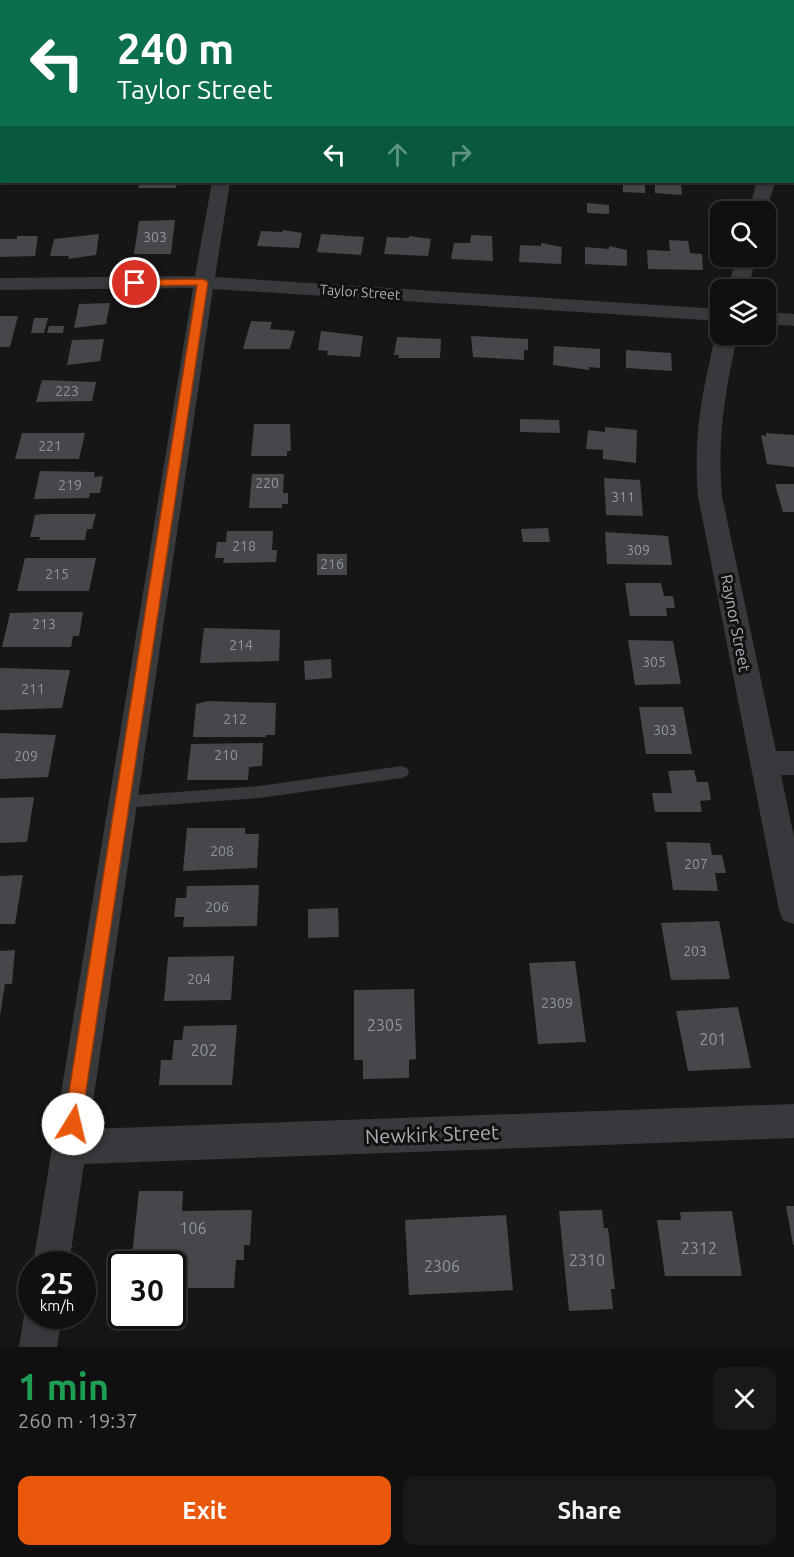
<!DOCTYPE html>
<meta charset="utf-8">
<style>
:root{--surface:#101011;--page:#19191a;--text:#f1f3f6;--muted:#9c9d9f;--line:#303031;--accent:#ea580c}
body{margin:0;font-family:Ubuntu,sans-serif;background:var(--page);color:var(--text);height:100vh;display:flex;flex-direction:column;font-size:22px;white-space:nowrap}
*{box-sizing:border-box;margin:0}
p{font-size:20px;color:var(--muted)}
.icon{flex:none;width:33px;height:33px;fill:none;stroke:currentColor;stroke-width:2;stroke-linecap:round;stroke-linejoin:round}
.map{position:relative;height:1347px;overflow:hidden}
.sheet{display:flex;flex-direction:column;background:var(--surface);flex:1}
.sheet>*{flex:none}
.top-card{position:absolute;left:0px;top:0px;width:795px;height:183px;box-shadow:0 2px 4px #0004,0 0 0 2px var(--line);background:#0b6e4f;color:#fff;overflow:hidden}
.controls{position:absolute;left:710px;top:201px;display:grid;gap:12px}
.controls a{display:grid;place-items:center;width:66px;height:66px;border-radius:12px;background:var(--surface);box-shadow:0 2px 4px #0004,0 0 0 2px var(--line);font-size:30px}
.speed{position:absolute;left:18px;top:1251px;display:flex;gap:12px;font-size:30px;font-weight:700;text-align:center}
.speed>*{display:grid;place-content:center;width:78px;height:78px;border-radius:50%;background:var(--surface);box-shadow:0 2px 4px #0004,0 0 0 2px var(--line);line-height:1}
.speed small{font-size:15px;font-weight:400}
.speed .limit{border:3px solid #111;border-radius:9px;background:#fff;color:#111}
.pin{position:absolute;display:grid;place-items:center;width:51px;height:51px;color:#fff;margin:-26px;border:3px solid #fff;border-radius:50%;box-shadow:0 2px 6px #0007}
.me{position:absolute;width:66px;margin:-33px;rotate:9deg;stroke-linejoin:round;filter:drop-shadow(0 0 4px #0008)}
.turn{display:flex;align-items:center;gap:21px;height:126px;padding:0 18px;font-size:27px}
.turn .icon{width:78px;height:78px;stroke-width:2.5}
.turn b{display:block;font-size:42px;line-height:51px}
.lanes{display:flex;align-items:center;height:57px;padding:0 18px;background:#0003;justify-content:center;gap:30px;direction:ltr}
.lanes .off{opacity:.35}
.round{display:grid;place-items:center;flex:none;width:63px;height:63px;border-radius:12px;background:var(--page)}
.summary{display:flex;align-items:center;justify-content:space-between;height:102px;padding:0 18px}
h1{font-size:36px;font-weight:700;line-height:45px;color:#1e9e55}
.button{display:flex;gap:12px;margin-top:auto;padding:12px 18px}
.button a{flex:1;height:69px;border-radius:12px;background:var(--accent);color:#fff;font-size:24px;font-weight:700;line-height:69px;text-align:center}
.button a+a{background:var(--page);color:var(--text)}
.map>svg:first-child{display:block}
.building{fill:#45474a}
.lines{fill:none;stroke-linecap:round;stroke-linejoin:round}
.service{fill:#37393c;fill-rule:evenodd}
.minor{fill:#37393c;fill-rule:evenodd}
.route{fill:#ea580c;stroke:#983908;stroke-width:1.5}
.labels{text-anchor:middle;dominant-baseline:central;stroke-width:6;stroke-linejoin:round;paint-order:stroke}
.number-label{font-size:14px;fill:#90969b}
.far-street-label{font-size:14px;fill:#a9b0b6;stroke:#111112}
.street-label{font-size:16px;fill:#a9b0b6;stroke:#111112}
.near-number-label{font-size:16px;fill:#90969b}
.near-street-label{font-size:20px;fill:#a9b0b6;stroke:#111112}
</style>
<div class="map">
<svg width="794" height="1347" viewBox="0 0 794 1347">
<rect width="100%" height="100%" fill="#161617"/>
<g class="building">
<polygon points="139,182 177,182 176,188 138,188"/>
<polygon points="623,182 645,182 645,193 623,192"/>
<polygon points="655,182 681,182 682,195 655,193"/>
<polygon points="587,203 609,205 609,214 587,213"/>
<polygon points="175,220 171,254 134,254 139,221"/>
<polygon points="283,230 302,233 299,248 257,246 261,231 282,232"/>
<polygon points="99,234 96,255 68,259 69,256 50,256 54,239"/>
<polygon points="321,234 364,237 361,255 317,252"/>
<polygon points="471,235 492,236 493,261 451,259 454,243 470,243"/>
<polygon points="17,236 38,236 35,256 0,257 0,239 17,239"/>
<polygon points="409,236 431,239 428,256 384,254 387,237 409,238"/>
<polygon points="669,240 688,241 690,253 702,254 703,270 648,269 647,250 670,251"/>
<polygon points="541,243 562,247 561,264 519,262 520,245 541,246"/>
<polygon points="609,246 627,250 627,266 585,264 585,247 609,249"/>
<polygon points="110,303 106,324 74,328 79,304"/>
<polygon points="0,316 18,316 10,347 0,347"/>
<polygon points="34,318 48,318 44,333 31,333"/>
<polygon points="251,321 272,322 270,329 295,331 290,349 243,349"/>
<polygon points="49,326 64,326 63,333 47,333"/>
<polygon points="321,331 363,336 360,357 327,355 328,351 318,350"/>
<polygon points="471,336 528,339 528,350 524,350 524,360 473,357"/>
<polygon points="397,337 441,339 440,358 398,358 399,355 394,355"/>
<polygon points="104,339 100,361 67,365 72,340"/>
<polygon points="554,346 600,349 600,368 589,367 589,370 553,365"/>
<polygon points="626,350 671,353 672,371 626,368"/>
<polygon points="42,380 96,382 92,401 36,402"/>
<polygon points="520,419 559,420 560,433 520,432"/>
<polygon points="254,424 290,424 291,451 287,451 287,456 251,456"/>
<polygon points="605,427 637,430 636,463 603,459 603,450 586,449 588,430 605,432"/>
<polygon points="22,433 85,433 79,459 15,459"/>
<polygon points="766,433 794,435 794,467 767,464 761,435 766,436"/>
<polygon points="40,471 95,472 94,477 103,476 100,493 90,493 89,498 34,499"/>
<polygon points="252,474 284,474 283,493 288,493 288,504 282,504 282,508 249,508"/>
<polygon points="604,478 640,480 643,516 606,515"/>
<polygon points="775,484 794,484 794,512 783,512"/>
<polygon points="45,514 96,514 92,529 87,529 85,540 39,540 40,537 30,537 35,515"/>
<polygon points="548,528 550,542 523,542 521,529"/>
<polygon points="227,531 273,531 272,550 277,550 276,562 223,563 224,558 215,558 217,542 226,542"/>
<polygon points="605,532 668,536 672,565 607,564"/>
<rect x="317" y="554" width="30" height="21"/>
<polygon points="25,558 96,558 89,591 17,591"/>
<polygon points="625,583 661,583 664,596 673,596 675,608 666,608 667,616 630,616"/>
<polygon points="47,612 83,612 79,636 73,636 71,647 2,647 10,613"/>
<polygon points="204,628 280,630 279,661 200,663"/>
<polygon points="628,640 673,641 681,684 635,685"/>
<polygon points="331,659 332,678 305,680 304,661"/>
<polygon points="0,668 70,670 62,708 0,710"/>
<polygon points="208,701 276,703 275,735 266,735 266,737 193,737 196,704"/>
<polygon points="639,707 683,707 692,754 646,754"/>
<polygon points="0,733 56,735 48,777 0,779"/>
<polygon points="263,743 262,766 249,767 248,780 187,780 191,744"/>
<polygon points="694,770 697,782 708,782 711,800 700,801 702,812 655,812 652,793 672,793 668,771"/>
<polygon points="34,797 27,842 0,843 0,798"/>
<polygon points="187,828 245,828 245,834 259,834 257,868 183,871"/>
<polygon points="666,842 710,843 712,855 722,855 726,873 715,873 718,891 673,890"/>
<polygon points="23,875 15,924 0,924 0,876"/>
<polygon points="259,885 257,926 183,927 184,917 174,917 176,898 186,898 187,886"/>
<polygon points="338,908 339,937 308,938 308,909"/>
<polygon points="719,921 730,979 671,980 661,923"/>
<polygon points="15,950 12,984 5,984 0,1016 0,951"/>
<polygon points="234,956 231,1000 164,1001 168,957"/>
<polygon points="575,961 586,1042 538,1044 529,963"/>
<polygon points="414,989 416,1059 409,1060 409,1078 363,1079 363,1060 354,1060 354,990"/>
<polygon points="738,1007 751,1068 688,1071 676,1011"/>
<polygon points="237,1025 232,1085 159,1085 161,1060 172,1060 174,1040 182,1040 184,1026"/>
<polygon points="139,1191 183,1191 182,1211 252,1210 250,1245 244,1245 244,1260 236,1260 234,1288 172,1288 172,1264 131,1264"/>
<polygon points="786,1206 794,1206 794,1245 793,1245"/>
<polygon points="602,1210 604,1228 608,1228 615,1289 611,1289 613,1309 569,1311 559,1211"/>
<polygon points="732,1211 742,1276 665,1276 657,1220 681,1220 680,1212"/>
<polygon points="506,1215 513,1290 409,1295 405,1220"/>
</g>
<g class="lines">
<polygon class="service" points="402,766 407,768 409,772 407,776 402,778 259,798 123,808 118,806 116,802 118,798 123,796 259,786"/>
<g class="minor">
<polygon points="0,0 75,0 2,2 0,6"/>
<rect x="244" y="0" width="16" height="2"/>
<polygon points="444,0 485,0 486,2 445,2"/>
<polygon points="212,182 230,182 215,277 720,309 720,321 213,289 89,1129 794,1104 794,1138 84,1164 69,1264 33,1264 193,288 0,290 0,278 195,276"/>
<polygon points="757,182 775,182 765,216 765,212 748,212"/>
<polygon points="736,256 756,256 748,290 728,290"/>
<polygon points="765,312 794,314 794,326 765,324"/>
<path d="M720,329V334H738C725,389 717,440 722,496L776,751H794V775H781L794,837V924L783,920L779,910L698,496C694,449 699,406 710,360C712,350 714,337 720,329Z"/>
<polygon points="32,1302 32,1316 62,1316 57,1347 19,1347 24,1316"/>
</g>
</g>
<polygon class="route" points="203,279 208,282 81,1124 79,1130 73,1133 67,1130 64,1124 197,285 135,286 130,283 135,280"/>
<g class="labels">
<g class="number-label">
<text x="155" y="237">303</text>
<text x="67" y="391">223</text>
<text x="50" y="446">221</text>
<text x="267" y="483">220</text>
<text x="70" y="485">219</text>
<text x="623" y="497">311</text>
<text x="244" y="546">218</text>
<text x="638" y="550">309</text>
<text x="332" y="564">216</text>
<text x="57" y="574">215</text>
<text x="44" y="624">213</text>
<text x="241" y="645">214</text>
<text x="654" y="662">305</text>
<text x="33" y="689">211</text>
<text x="235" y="719">212</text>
<text x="665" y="730">303</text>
<text x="226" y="755">210</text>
<text x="26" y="756">209</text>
<text x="222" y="851">208</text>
<text x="696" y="864">207</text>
<text x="217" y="907">206</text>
<text x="695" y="951">203</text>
<text x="199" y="979">204</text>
<text x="557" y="1003">2309</text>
</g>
<g class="far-street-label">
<text transform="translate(360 292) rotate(4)">Taylor Street</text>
</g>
<g class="street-label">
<text transform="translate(736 623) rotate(79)">Raynor Street</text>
</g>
<g class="near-number-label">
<text x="385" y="1025">2305</text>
<text x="713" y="1039">201</text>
<text x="204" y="1050">202</text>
<text x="193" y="1228">106</text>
<text x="699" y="1248">2312</text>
<text x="587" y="1260">2310</text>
<text x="442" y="1266">2306</text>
</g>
<g class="near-street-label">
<text transform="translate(432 1134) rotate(-2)">Newkirk Street</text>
</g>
</g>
</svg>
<div class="controls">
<a><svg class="icon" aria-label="search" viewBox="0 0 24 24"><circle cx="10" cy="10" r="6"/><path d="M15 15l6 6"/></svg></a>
<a><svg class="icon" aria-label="layers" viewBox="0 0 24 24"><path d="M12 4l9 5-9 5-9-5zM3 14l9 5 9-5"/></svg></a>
</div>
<div class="speed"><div>25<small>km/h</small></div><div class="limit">30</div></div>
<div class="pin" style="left:135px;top:283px;background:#d93025"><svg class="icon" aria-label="arrive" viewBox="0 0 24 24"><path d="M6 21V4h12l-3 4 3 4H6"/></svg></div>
<svg class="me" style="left:73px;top:1124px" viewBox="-20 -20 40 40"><circle r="19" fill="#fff"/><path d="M0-13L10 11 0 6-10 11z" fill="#ea580c"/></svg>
<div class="top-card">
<div class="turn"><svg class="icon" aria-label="left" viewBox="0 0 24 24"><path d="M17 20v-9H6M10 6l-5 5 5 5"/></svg><div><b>240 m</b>Taylor Street</div></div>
<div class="lanes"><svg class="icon" aria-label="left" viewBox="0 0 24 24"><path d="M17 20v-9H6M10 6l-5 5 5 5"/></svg><svg class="icon off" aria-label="ahead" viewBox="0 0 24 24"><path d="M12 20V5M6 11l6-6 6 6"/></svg><svg class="icon off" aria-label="right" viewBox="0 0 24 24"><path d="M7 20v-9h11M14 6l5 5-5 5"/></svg></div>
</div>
</div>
<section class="sheet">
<div class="summary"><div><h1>1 min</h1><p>260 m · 19:37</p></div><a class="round"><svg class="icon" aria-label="close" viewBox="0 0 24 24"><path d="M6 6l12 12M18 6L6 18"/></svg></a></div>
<div class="button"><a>Exit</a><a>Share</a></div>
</section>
